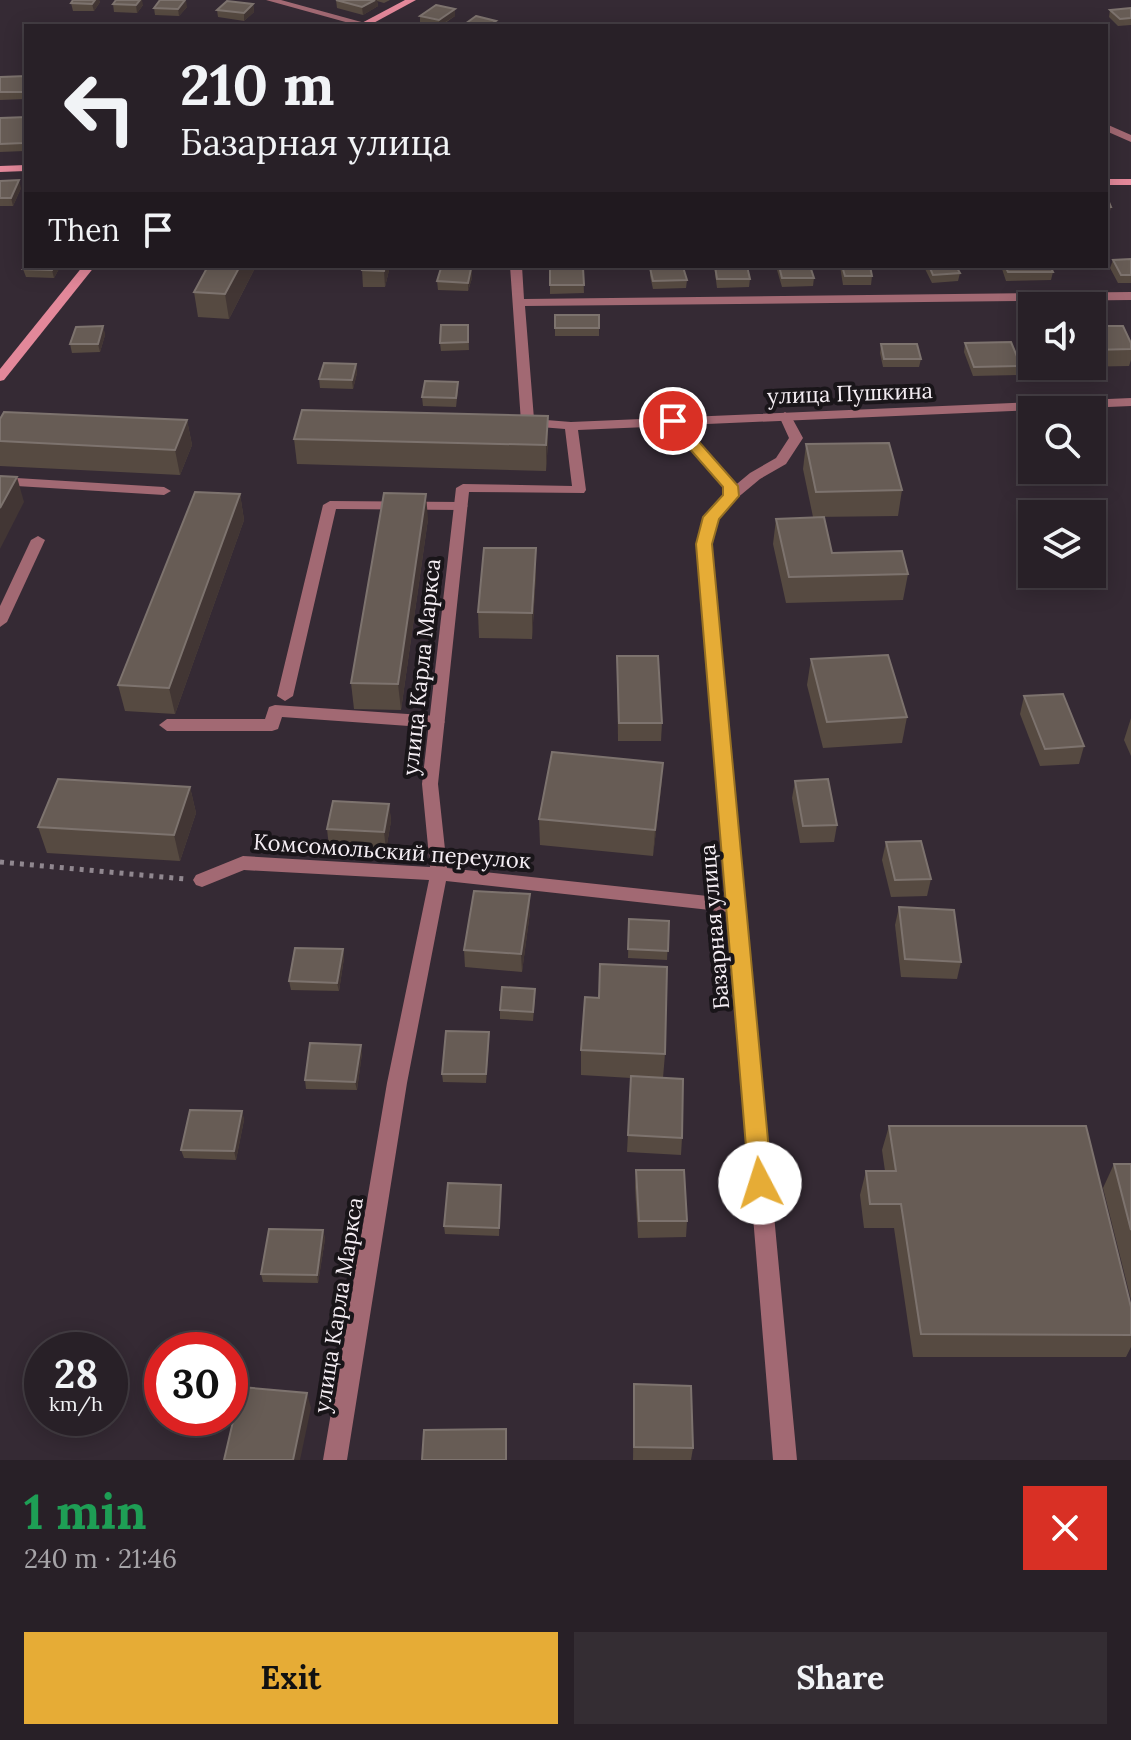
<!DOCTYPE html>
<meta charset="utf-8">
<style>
:root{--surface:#282027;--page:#342d33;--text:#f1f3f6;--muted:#a5a3a7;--line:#443e44;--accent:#e6ac36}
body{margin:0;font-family:Lora,serif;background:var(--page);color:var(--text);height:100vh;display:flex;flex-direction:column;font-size:30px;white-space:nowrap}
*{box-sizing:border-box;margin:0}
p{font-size:26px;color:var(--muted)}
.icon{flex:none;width:44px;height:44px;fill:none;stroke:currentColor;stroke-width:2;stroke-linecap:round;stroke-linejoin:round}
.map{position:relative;height:1460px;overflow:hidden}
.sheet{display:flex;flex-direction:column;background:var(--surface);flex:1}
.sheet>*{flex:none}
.hud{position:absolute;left:24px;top:24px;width:1084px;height:244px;border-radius:0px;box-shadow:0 4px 20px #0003,0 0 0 2px var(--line);background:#282027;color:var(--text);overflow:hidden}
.tools{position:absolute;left:1018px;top:292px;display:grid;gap:16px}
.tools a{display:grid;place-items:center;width:88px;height:88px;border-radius:0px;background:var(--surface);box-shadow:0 4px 20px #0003,0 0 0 2px var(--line);font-size:40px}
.speed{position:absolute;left:24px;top:1332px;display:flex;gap:16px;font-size:40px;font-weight:700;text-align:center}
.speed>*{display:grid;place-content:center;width:104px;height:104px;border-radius:50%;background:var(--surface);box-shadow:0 4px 20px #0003,0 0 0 2px var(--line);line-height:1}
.speed small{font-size:20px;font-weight:400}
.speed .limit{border:12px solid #d22;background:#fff;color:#111}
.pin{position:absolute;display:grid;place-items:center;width:68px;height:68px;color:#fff;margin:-34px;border:4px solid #fff;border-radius:50%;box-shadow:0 2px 8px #0007}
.me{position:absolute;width:88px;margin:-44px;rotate:355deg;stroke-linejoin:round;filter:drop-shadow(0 0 6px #0008)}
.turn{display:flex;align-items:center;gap:28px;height:168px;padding:0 24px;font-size:36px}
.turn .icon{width:104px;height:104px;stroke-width:2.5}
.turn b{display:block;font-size:56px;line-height:68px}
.then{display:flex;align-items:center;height:76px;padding:0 24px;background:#0003;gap:16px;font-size:30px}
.round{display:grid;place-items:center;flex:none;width:84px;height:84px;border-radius:0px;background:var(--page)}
.summary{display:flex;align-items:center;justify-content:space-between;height:136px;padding:0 24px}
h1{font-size:48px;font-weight:700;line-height:60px;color:#1e9e55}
.button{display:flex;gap:16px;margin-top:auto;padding:16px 24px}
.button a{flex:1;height:92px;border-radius:0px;background:var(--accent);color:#111;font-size:32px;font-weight:700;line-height:92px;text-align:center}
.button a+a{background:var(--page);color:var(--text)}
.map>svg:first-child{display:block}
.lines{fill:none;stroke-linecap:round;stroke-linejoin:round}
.path{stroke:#90878f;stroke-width:5;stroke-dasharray:4 6;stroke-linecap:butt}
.lane{fill:#a26973;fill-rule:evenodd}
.street{fill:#a26973;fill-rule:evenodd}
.secondary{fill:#e3889a;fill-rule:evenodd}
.wall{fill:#564a41}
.shaded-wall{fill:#423634}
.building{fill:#675c55;stroke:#7d736e;stroke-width:2}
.route{fill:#e6ac36;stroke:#967023;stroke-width:2}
.labels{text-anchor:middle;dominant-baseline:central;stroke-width:8;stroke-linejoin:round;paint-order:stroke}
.street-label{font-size:22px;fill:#f5eef4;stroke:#191519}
</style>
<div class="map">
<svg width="1131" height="1460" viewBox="0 0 1131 1460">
<rect width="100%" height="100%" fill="#352a34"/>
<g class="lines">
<polyline class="path" points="0,862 185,879"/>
<g class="lane">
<polygon points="1106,124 1131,135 1131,142 1106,131"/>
<polygon points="785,412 791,416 803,438 786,464 760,479 736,499 726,499 724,496 726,493 750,473 776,458 789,438 779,416"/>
<polygon points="0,477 164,487 171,491 164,495 0,485"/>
<polygon points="330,501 461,502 468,506 461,510 336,509 293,696 285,701 277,696 323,505"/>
<polygon points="38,536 45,540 7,622 0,627 0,606 31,540"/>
<polygon points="275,705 437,716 445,722 437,728 282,717 278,729 272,731 167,731 159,725 167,719 265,719 269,707"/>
</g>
<g class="street">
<polygon points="266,0 281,0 376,26 360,26"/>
<path d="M510,266H522L524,299L1131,292V300L525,306L534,419L571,422L1131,398V406L684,425L737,486L738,496L718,518L711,544L797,1460H773L728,912L446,881L407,1083L347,1460H323L387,1083L429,880L244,870L202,887L196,885L193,880L196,875L243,856L430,867L422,784L456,488L463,484L572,486L565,429L528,426L521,422ZM670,426L723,487L724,495L704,517L697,544L726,898L447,868L438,784L469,492L584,493L586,490L578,430Z"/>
</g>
<g class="secondary">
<polygon points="405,0 416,0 368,26 356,26"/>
<polygon points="26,165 26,171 0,172 0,166"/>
<rect x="1106" y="179" width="25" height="6"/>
<polygon points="83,266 95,266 4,380 0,381 0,369"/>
</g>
</g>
<g class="wall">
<polygon points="73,0 99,0 100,2 94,11 73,11 71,3"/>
<polygon points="336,0 390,0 384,3 377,1 378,6 363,15 337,8"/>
<polygon points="113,4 143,5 137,13 114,12"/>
<polygon points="253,4 254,12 244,21 218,17 217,10"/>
<polygon points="187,7 179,16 155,15 154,8"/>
<polygon points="1131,8 1131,25 1118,26 1109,17 1110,10"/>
<polygon points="455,9 455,16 441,26 434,26 420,23 420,16"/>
<polygon points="26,76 26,99 0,100 0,77"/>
<polygon points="26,117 25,151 0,152 0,118"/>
<polygon points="0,181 21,188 13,206 0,206"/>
<polygon points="1106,195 1111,207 1109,215 1106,215"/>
<polygon points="1131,259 1131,283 1118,283 1110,268 1113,260"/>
<polygon points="208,266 256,266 229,319 198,317 194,292"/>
<polygon points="363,266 390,266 385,287 363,287 362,270"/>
<polygon points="714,266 747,266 750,279 749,287 717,288"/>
<polygon points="777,266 810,266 814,278 813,286 782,287 777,270"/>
<polygon points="840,266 870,266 872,276 871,285 843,285"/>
<polygon points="925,266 956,266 960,273 958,281 932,283 925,269"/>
<polygon points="1001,266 1050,266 1053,272 1051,280 1006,281"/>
<polygon points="60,267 54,278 26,277 23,269"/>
<polygon points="550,268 583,268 584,293 550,294"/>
<polygon points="650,268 687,280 686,288 653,289 650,276"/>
<polygon points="471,269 472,278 468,291 438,290 437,281"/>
<rect x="555" y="315" width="44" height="21"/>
<polygon points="468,325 469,350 441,351 440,343"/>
<polygon points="103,326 105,335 100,352 72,353 70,344"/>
<polygon points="1092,326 1131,343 1131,360 1129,366 1076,367 1092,366"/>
<polygon points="965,343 1021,366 1019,375 973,376 964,352"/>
<polygon points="881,344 921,359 919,367 883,367 880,353"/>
<polygon points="356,364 357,373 353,389 320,388 319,379"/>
<polygon points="458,390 456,407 423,406 422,397"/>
<polygon points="548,416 548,441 546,471 297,464 294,439"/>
<polygon points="0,419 187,420 192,445 180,475 0,466"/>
<polygon points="806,444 902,490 898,516 813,517 803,469"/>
<polygon points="240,494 244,520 175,714 125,711 118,685"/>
<polygon points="428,519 401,710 354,709 351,683"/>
<polygon points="776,519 832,553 908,574 903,600 786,603 773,544"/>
<polygon points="536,548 536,574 532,639 479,638 478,612"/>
<polygon points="617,656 662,723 661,741 618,741"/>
<polygon points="811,659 907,717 902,743 823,748 807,685"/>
<polygon points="1024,696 1084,746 1079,764 1040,766 1020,714"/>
<polygon points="1131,718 1131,756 1124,740"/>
<polygon points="663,763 661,789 653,856 540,845 539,819"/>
<polygon points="795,781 837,825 834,842 800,843 792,798"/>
<polygon points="190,787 196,813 180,861 47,853 38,827"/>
<polygon points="389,804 391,821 386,850 329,847 327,829"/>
<polygon points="886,842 931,879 927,896 891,897 882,860"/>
<polygon points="899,907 961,962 957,979 901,977 895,925"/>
<polygon points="530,912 522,972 465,967 464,950"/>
<polygon points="629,919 669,921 667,960 628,958"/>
<polygon points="343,949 344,958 339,991 291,990 289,981"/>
<polygon points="535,997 533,1021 500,1019 500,1010"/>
<polygon points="489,1040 486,1083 443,1082 442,1074"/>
<polygon points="581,1050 665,1054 663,1078 682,1138 681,1155 627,1152 631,1078 581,1075"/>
<polygon points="362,1053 357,1090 306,1089 305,1080"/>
<polygon points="242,1111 244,1120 236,1160 184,1158 181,1150"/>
<polygon points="889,1126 1131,1307 1131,1347 1126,1357 913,1357 894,1228 864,1228 860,1195 866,1171 885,1171 882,1150"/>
<polygon points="1114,1164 1131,1164 1131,1300 1103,1188"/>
<polygon points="636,1170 687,1221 686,1237 638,1238 635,1187"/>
<polygon points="501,1185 499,1236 445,1234 444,1226"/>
<polygon points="323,1230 325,1239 318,1283 263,1282 261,1274"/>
<polygon points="634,1384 693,1448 691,1460 633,1460"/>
</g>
<g class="shaded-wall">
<polygon points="95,0 99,0 100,2 94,11 92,4"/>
<polygon points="140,0 142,0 143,5 137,13 136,5"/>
<polygon points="186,0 187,7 179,16 178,9"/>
<polygon points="375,0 377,0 378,6 363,15 362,7"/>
<polygon points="253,4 254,12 244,21 244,13"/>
<polygon points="455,9 455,16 439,26 439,20"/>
<polygon points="26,135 26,148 25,151 23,143"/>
<polygon points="19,180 21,188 13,206 11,198"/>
<polygon points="54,266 60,266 60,267 54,278 52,270"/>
<polygon points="240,266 256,266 229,319 225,294"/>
<polygon points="385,266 390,266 385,287 384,271"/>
<polygon points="471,269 472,278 468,291 468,283"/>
<polygon points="103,326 105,335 100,352 98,344"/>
<polygon points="356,364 357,373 353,389 352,380"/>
<polygon points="548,416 548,441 546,471 546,445"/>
<polygon points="187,420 192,445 180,475 175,450"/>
<polygon points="17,477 24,502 0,549 0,508"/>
<polygon points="240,494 244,520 175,714 169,688"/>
<polygon points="426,494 428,519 401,710 398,684"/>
<polygon points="536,548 536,574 532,639 532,613"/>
<polygon points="663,763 661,789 653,856 655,830"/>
<polygon points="190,787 196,813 180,861 174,835"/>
<polygon points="389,804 391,821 386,850 384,832"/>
<polygon points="530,894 530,912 522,972 521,954"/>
<polygon points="343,949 344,958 339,991 337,983"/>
<polygon points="489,1032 489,1040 486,1083 486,1074"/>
<polygon points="361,1045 362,1053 357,1090 355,1082"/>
<polygon points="242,1111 244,1120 236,1160 234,1151"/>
<polygon points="323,1230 325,1239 318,1283 317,1275"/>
<polygon points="307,1393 311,1408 300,1460 293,1460"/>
</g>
<g class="building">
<polygon points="73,0 95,0 92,4 71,3"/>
<polygon points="116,0 140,0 136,5 113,4"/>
<polygon points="160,0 185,0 178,9 154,8"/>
<polygon points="336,0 375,0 362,7"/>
<polygon points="227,1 253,4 244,13 217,10"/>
<polygon points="436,5 455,9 439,20 420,16"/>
<polygon points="1131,8 1131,18 1120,19 1110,10"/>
<polygon points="476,16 496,21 488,26 475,26 465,24"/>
<polygon points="26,76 26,92 0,92 0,77"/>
<polygon points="26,117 26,135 23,143 0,144 0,118"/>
<polygon points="19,180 11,198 0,198 0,181"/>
<polygon points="1106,195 1111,207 1106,207"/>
<polygon points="1131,259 1131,275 1121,275 1113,260"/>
<polygon points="26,265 26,266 54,266 52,270 23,269"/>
<polygon points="208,266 240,266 225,294 194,292"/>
<polygon points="363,266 385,266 384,271 362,270"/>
<polygon points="715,266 747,266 750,279 717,279"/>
<polygon points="779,266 810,266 814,278 782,278"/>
<polygon points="842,266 870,266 872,276 845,276"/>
<polygon points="929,266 956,266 960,273 933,275"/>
<polygon points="1005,266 1050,266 1053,272 1008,272"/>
<polygon points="683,267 687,280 653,281 650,268"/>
<polygon points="441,268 471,269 468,283 437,281"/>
<polygon points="550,268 583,268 584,285 550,285"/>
<rect x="555" y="315" width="44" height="13"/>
<polygon points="441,325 468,325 468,342 440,343"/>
<polygon points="103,326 98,344 70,344 76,327"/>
<polygon points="1092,326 1123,326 1131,343 1131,349 1092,350"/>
<polygon points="1011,342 1021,366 974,367 965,343"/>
<polygon points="881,344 917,344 921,359 884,359"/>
<polygon points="324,363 356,364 352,380 319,379"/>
<polygon points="425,381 458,382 456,398 422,397"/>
<polygon points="302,410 548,416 546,445 294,439"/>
<polygon points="4,412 187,420 175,450 0,441 0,419"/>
<polygon points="889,443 902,490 816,492 806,444"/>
<polygon points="0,476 17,477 0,508"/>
<polygon points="195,492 240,494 169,688 118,685"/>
<polygon points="384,493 426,494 398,684 351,683"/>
<polygon points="824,517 832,553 902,551 908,574 789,577 776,519"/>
<polygon points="484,548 536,548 532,613 478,612"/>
<polygon points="888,655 907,717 827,722 811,659"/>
<polygon points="617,656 658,656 662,723 619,723"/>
<polygon points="1063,694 1084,746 1045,749 1024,696"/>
<polygon points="552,752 663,763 655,830 539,819"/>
<polygon points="58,779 190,787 174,835 38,827"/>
<polygon points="828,779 837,825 803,826 795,781"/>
<polygon points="333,801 389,804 384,832 327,829"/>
<polygon points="921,841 931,879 895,880 886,842"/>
<polygon points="474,891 530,894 521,954 464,950"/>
<polygon points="899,907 954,910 961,962 905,959"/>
<polygon points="629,919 669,921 668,951 628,949"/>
<polygon points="295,948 343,949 337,983 289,981"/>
<polygon points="600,964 667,967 665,1054 581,1050 585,997 599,998"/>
<polygon points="502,987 535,989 533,1012 500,1010"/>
<polygon points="446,1031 489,1032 486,1074 442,1074"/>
<polygon points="310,1043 361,1045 355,1082 305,1080"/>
<polygon points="631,1076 683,1079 682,1138 628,1135"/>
<polygon points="190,1110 242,1111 234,1151 181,1150"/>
<polygon points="889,1126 1086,1126 1131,1307 1131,1335 921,1334 901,1204 870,1204 866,1171 896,1171"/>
<polygon points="1114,1164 1131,1164 1131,1230"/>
<polygon points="636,1170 684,1170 687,1221 639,1221"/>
<polygon points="448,1183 501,1185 499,1228 444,1226"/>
<polygon points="269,1229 323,1230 317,1275 261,1274"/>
<polygon points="634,1384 691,1386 693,1448 634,1447"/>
<polygon points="241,1387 307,1393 293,1460 224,1460"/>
<polygon points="506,1429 506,1460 422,1460 424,1430"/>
</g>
<polygon class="route" points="673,416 678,418 738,486 739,496 719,519 712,544 772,1183 769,1191 760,1194 752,1191 749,1183 696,544 703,517 723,495 723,487 668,424 665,421"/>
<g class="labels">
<g class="street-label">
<text transform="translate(850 393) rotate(-2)">улица Пушкина</text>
<text transform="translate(421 667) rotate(-84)">улица Карла Маркса</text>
<text transform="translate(392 851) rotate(4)">Комсомольский переулок</text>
<text transform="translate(714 927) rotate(-95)">Базарная улица</text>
<text transform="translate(338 1305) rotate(-81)">улица Карла Маркса</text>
</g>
</g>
</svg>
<div class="tools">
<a><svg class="icon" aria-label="sound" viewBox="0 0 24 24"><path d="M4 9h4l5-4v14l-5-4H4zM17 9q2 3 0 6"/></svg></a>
<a><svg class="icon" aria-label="search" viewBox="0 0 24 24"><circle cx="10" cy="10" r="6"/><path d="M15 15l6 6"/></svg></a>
<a><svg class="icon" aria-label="layers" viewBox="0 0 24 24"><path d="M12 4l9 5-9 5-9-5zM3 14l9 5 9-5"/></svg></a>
</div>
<div class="speed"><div>28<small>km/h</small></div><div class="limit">30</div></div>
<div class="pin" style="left:673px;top:421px;background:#d93025"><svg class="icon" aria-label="arrive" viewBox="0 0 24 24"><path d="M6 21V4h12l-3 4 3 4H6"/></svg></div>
<svg class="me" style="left:760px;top:1183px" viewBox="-20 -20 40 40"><circle r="19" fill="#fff"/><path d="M0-13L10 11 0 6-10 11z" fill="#e6ac36"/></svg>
<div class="hud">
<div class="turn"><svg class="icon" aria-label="left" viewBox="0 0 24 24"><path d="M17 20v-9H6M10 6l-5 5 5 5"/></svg><div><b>210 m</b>Базарная улица</div></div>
<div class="then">Then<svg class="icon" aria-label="arrive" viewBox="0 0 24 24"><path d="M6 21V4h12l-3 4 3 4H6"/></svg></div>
</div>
</div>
<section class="sheet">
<div class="summary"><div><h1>1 min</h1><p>240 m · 21:46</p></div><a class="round" style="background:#d93025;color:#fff"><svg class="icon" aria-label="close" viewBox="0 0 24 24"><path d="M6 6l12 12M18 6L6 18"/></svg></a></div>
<div class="button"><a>Exit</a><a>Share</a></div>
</section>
